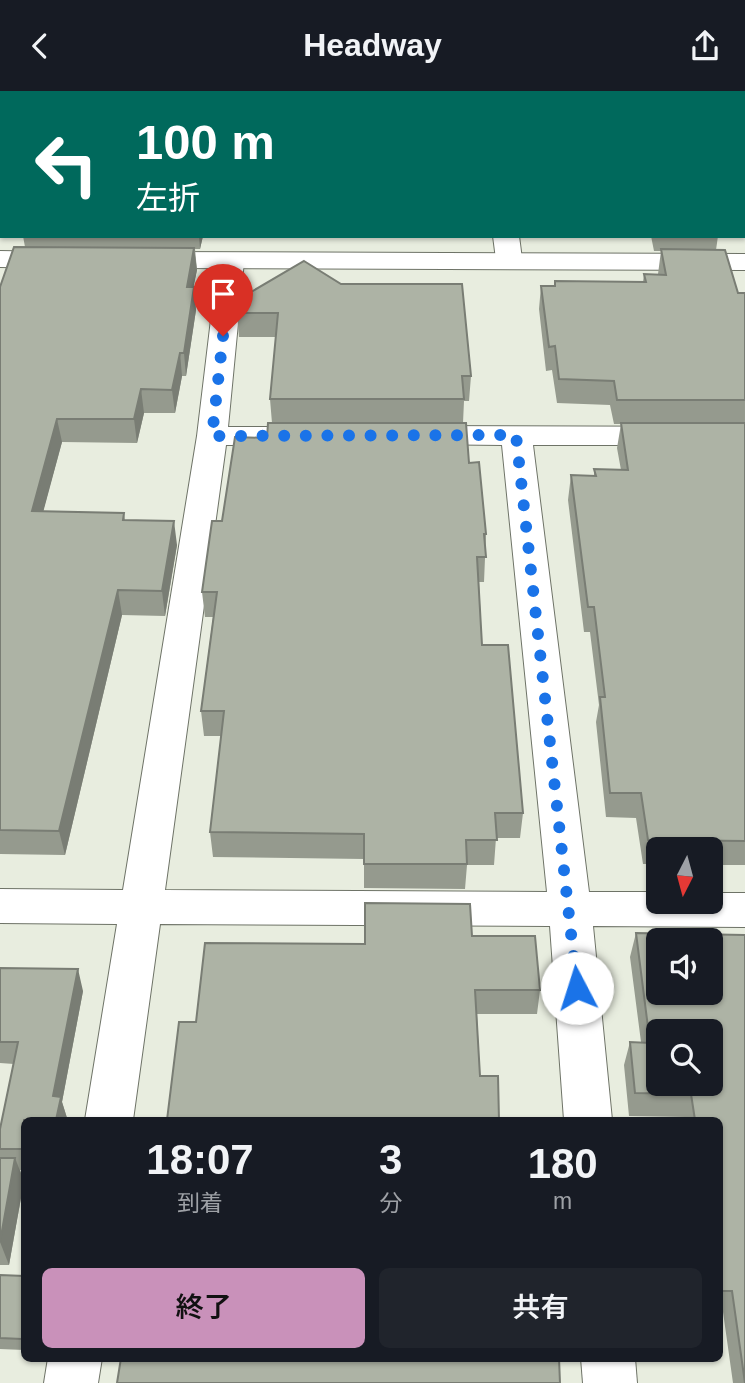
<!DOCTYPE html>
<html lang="ja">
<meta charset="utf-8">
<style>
:root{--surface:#171b24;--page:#20242c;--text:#f1f3f6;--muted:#9ea1a6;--accent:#c991ba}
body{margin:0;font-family:Helvetica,"Noto Sans JP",sans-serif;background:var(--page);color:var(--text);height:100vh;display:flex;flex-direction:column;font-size:26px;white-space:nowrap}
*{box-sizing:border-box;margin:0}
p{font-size:23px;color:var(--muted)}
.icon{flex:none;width:38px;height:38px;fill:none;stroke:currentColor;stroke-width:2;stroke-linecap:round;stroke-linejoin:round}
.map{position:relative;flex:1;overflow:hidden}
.drawer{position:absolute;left:21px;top:1026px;width:702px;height:245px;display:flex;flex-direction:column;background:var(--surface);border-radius:10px;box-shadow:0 2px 5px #0004}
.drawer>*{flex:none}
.banner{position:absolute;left:0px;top:0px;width:746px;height:147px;box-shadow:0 2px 5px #0004;background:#00695c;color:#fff;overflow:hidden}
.needle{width:46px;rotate:186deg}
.tools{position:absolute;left:646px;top:746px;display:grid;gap:14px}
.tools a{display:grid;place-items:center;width:77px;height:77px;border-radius:10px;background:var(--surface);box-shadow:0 2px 5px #0004;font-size:35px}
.pin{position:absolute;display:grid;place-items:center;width:60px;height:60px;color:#fff;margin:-72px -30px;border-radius:50% 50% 50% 0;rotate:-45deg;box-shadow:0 0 7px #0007}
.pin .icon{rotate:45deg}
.me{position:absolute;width:77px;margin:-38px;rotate:355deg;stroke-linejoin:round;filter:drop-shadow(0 0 5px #0008)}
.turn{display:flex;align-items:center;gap:24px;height:147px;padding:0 21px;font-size:32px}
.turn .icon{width:91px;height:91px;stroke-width:2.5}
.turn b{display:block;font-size:49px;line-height:60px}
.eta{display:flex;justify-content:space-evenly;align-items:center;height:119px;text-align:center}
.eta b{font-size:42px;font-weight:600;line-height:49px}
.primary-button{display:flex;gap:14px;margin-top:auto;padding:14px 21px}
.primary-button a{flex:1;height:80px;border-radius:10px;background:var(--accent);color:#111;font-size:28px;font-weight:600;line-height:80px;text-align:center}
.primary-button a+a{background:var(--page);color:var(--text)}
header{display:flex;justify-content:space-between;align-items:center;height:91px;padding:0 21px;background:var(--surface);font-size:32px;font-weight:600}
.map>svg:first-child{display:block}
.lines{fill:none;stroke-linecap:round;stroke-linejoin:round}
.minor-casing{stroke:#6e7367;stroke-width:2}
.tertiary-casing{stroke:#6e7367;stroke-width:2}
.minor{fill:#fff;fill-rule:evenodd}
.tertiary{fill:#fff;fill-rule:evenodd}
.wall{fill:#959a8e}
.shaded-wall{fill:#797d74}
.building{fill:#adb3a5;stroke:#797d74;stroke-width:2;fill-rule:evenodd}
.route{stroke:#1a73e8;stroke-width:12;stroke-dasharray:0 21.6}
</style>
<header><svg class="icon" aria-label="back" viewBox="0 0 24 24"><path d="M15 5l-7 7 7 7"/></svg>Headway<svg class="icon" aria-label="share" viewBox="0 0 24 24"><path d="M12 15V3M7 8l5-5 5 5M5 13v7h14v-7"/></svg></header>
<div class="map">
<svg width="745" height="1292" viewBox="0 0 745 1292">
<rect width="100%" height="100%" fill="#e8eddf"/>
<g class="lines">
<defs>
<g id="minor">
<rect x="477" y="0" width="22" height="2"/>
<rect x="744" y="12" width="1" height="14"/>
<polygon points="493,145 519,145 522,168 518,174 509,176 500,174 496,168"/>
<polygon points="231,162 240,164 244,170 228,336 319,336 330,338 334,345 330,352 319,354 226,354 165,799 547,801 502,354 414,353 403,351 399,344 403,337 414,335 745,336 745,354 533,354 589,801 658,801 658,810 710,810 710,802 745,802 745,836 593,835 612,1029 564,1029 550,835 160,833 133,1029 85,1029 117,833 0,832 0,798 123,799 197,345 218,170 222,164"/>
<polygon points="48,1267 102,1267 98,1292 44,1292"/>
<polygon points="581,1267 635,1267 637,1292 583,1292"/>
</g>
<g id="tertiary">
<polygon points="709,0 731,0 732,2 710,2"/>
<rect x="744" y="58" width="1" height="17"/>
<polygon points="0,160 60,161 69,163 73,169 69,175 60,177 0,176"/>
<polygon points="145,161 745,163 745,179 145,177 136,175 132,169 136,163"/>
</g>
</defs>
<use href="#minor" class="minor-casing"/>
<use href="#tertiary" class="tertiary-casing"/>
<use href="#minor" class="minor"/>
<use href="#tertiary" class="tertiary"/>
</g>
<g class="wall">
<polygon points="0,0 2,2 2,114 0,114 0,36 1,35 0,34"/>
<polygon points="23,145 203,145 200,158 195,158 197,179 193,196 196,219 186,285 182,285 175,322 144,322 137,352 62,351 43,420 124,422 125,429 177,454 165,525 122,524 65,764 0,763 0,196 25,156"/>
<polygon points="651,145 718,145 716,159 738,202 745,202 745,774 710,774 710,758 658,758 658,773 643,773 636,727 606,726 596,631 599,614 590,541 584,541 568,409 571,384 594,384 594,378 621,379 617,357 621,333 614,333 610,314 557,312 552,279 546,280 539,218 541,195 554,195 555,190 643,191 644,183 658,183 661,160 654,160"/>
<polygon points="341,193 471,285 469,310 464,310 463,332 469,372 486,443 484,491 479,491 482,554 523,722 520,747 496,747 494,774 467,774 465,798 364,797 364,768 213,766 210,741 221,645 204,645 201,620 213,526 205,526 202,501 222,430 267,347 272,332 270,308 276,246 239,246 237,222"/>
<polygon points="636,842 745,844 745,1292 733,1292 723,1221 719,1221 719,1029 685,1029 685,1026 629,1025 624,974 630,951 641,951 630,866"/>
<polygon points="472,845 540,899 537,923 477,923 480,985 196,931 365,853"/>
<polygon points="0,877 83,900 62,1011 67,1027 67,1029 24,1029 24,1079 20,1079 24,1090 9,1174 0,1174 0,1038 14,973 0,972"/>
<polygon points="0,1184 24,1185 24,1259 0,1258"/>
</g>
<g class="shaded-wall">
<polygon points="199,145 203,145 200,158"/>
<polygon points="194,157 197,179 189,219 187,196"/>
<polygon points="194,196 196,219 186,285 184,262"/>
<polygon points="180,262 182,285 175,322 172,299"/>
<polygon points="141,298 144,322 137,352 134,328"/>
<polygon points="57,328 62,351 37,444 32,420"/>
<polygon points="174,430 177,454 165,525 162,500"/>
<polygon points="118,499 122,524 65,764 59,740"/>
<polygon points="78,878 83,900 62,1011 67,1027 67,1029 56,1029 53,1005"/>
<polygon points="15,1067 24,1090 9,1174 0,1151"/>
</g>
<g class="building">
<polygon points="0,0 461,0 461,2 2,2 2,97 0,97 2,67 0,66 0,36 1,37 2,21 0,20"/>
<rect x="504" y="0" width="165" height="2"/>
<polygon points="14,156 194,157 187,196 194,196 184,262 180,262 172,299 141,298 134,328 57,328 32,420 124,422 123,429 174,430 162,500 118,499 59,740 0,739 0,196"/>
<polygon points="661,158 725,159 738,202 745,202 745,309 617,309 614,290 559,288 555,255 549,256 541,195 555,195 555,190 646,191 644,183 666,184"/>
<polygon points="304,170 341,193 462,193 471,285 462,285 464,308 270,308 278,222 237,222 239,208"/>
<polygon points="268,332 466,332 469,372 479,371 486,443 484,443 486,466 477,466 482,554 508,554 523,722 495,722 497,749 466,749 467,773 364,773 364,743 210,741 224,620 201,620 217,501 202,501 212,430 222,430 235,346 267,347"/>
<polygon points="621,332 745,332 745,750 648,749 641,702 610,702 600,606 605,606 594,516 588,516 571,384 596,385 594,378 628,379"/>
<polygon points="365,812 470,813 472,845 535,845 540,899 475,899 480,985 498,985 499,1029 167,1029 179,931 196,931 205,852 365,853"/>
<path d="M636,842L745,844V1292L732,1200H719V1029H695L691,1003L635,1002L630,951L650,952ZM658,849H710V901H658ZM658,940H710V992H658Z"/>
<polygon points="0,877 78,878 53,1005 61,1006 56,1029 24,1029 24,1058 0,1058 0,1038 18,951 0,951"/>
<polygon points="0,1067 15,1067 0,1151"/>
<polygon points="0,1184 24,1185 24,1237 22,1248 0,1247"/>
<polygon points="121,1267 559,1267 560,1292 117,1292"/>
</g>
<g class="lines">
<polyline class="route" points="223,245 212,345 516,344 577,897"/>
</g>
</svg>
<div class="tools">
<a><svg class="needle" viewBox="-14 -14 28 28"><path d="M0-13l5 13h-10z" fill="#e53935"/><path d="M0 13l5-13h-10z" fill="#9ea1a6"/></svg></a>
<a><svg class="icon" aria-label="sound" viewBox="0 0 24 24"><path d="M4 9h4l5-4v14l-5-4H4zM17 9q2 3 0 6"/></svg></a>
<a><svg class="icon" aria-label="search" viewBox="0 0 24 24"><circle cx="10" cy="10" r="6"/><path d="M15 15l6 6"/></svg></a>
</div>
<div class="pin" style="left:223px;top:245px;background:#d93025"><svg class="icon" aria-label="arrive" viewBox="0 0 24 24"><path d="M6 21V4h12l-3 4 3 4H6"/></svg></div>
<svg class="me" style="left:577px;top:897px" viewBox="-20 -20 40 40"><circle r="19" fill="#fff"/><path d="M0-13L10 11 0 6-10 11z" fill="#1a73e8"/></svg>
<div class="banner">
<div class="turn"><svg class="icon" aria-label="left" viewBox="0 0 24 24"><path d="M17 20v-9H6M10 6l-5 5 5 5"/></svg><div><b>100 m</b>左折</div></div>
</div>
<section class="drawer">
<div class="eta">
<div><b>18:07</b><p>到着</p></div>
<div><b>3</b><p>分</p></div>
<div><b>180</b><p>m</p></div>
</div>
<div class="primary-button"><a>終了</a><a>共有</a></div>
</section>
</div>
